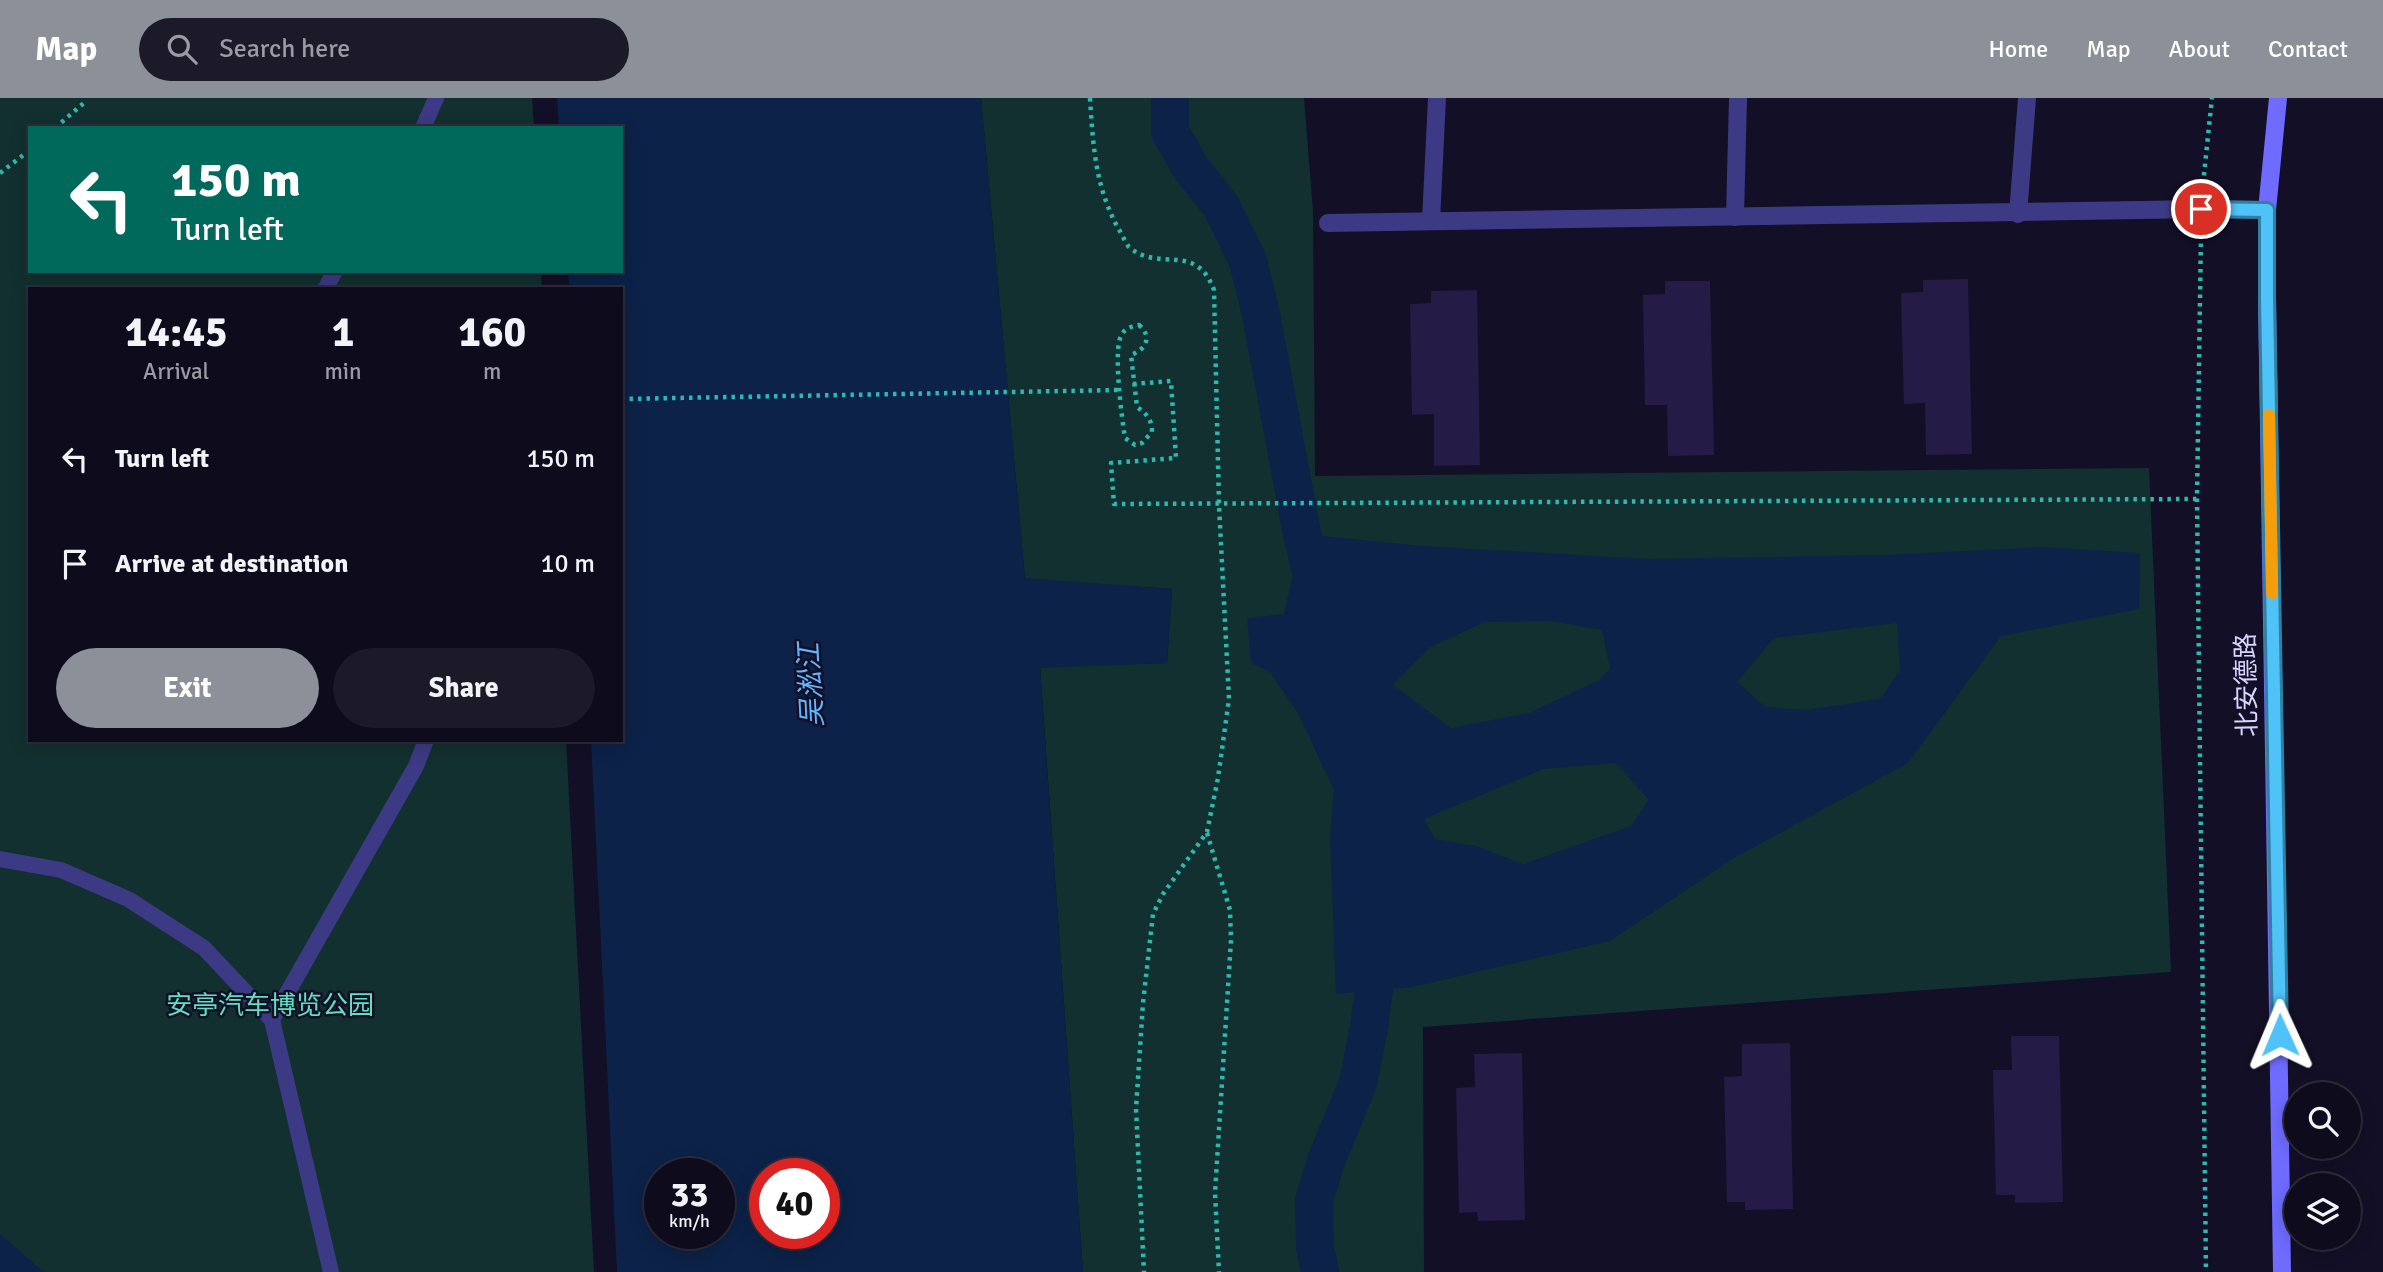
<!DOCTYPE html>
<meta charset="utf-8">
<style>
:root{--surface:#0e0b1c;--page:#1c1929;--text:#f1f3f6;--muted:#9b9ba3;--line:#2e2b3b;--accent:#8c9099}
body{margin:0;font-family:Signika,"Noto Sans SC",sans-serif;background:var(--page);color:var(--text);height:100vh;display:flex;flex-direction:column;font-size:26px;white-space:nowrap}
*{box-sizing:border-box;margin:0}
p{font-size:23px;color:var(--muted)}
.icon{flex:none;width:38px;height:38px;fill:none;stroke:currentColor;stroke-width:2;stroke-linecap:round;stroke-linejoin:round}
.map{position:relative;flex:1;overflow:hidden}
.drawer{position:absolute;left:28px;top:189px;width:595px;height:455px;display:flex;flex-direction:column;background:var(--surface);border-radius:0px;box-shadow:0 4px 18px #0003,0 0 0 2px var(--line)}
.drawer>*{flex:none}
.hud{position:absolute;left:28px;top:28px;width:595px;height:147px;border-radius:0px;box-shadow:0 4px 18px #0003,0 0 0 2px var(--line);background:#00695c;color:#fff;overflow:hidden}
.fabs{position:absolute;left:2284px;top:984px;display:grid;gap:14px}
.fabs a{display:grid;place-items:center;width:77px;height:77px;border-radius:50%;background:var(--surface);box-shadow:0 4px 18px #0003,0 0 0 2px var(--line);font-size:35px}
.speed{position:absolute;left:644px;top:1060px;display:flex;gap:14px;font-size:35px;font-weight:700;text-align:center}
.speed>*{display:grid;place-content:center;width:91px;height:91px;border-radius:50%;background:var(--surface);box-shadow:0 4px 18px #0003,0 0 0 2px var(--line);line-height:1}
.speed small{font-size:18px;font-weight:400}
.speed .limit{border:10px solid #d22;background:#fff;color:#111}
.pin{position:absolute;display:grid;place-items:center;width:60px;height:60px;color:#fff;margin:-30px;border:4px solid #fff;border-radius:50%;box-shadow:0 2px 7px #0007}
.me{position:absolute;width:77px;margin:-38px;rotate:359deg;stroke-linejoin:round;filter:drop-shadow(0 0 5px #0008)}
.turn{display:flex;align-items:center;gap:24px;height:147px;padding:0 28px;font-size:32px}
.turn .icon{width:91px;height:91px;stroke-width:2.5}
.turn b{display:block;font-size:49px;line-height:60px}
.eta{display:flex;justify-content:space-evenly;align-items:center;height:119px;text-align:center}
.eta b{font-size:42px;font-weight:700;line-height:49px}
.primary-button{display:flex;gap:14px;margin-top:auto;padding:14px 28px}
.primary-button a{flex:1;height:80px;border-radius:42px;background:var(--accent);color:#fff;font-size:28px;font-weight:700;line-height:80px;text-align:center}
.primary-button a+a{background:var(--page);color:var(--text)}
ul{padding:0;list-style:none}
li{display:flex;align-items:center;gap:21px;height:105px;padding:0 28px}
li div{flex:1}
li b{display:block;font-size:26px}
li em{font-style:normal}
header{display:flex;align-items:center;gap:42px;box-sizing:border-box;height:98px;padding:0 35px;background:var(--accent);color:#fff}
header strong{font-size:33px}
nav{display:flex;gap:38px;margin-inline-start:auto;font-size:24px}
.search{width:490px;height:63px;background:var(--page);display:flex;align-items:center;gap:18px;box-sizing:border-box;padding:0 24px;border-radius:38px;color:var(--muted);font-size:26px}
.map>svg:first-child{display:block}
.green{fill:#12302f}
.water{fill:#0c2248;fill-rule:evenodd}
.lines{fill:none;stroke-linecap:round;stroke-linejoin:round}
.canal{stroke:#0c2248;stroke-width:38}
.building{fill:#241b47}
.path{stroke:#2fb8b0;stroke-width:4.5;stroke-dasharray:3.5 5;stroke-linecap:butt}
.lane{stroke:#3d3a85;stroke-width:16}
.street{stroke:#3d3a85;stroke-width:18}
.secondary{stroke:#6f6bff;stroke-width:18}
.route-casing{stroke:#337fa1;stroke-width:18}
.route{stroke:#4fc3f7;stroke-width:12}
.slow{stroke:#f59e0b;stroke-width:12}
.labels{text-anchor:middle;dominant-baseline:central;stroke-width:5;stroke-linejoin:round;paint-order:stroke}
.street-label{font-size:26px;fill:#d9d4ff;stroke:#130f26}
.park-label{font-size:26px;fill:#5fe0c0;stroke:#130f26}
.water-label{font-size:28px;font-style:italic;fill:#62b6ff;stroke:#130f26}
</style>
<header>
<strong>Map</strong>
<div class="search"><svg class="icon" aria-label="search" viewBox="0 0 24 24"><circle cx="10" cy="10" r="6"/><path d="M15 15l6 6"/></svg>Search here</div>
<nav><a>Home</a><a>Map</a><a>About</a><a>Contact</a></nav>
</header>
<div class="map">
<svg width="2383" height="1174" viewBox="0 0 2383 1174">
<rect width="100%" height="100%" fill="#130f26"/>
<g class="green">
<polygon points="0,0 532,0 534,30 30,30 30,173 541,173 542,191 30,191 30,642 566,642 594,1174 0,1174"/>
<polygon points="981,0 1304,0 1313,113 1315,378 2149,370 2171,874 1423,929 1424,1174 1083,1174 1040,569 1167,565 1172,491 1025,481"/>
</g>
<g class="water">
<path d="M557,0H981L1025,480L1172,491L1167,565L1040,570L1083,1174H617L591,642H621V191H569L568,173H621V30H559ZM660,1076H719V1136H660ZM765,1076H824V1136H765Z"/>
<path d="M1302,436L1422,448L1648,461L1887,457L2043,449L2140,455L2139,511L2001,538L1908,665L1734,760L1610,843L1412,889L1336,896L1330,739L1334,692L1298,615L1270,574L1251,565L1247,520L1284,516ZM1552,523L1602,532L1610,571L1599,582L1529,615L1451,630L1393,587L1430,549L1485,524ZM1897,525L1900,572L1880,601L1806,612L1766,609L1737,584L1774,540ZM1616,665L1649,702L1631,728L1523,766L1476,748L1435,741L1424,721L1543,671Z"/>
<polygon points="0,1136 44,1174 0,1174"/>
</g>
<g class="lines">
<g class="canal">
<polyline points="1170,0 1170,34 1191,70 1221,108 1248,163 1261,216 1302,436 1314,486"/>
<polyline points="1320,1174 1315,1149 1314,1102 1327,1060 1358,985 1369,929 1381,840"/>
</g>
</g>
<g class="building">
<polygon points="1968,181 1972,356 1926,357 1925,305 1904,306 1901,195 1923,194 1923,182"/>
<polygon points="1665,183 1710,183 1714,357 1668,358 1667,307 1645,307 1643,197 1665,196"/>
<polygon points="1477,192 1480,367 1434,368 1434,316 1412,317 1410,206 1431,205 1431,193"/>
<polygon points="2011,938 2059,938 2063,1104 2015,1105 2015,1097 1996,1097 1993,972 2012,972"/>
<polygon points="1790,945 1793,1111 1745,1112 1745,1104 1727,1104 1724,979 1742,978 1742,946"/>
<polygon points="1522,955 1525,1122 1478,1123 1477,1114 1459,1115 1456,990 1475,989 1474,956"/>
</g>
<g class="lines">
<g class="path">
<path d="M1090,0C1093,47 1095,88 1118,130C1122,136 1125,144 1129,149C1159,175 1196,143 1214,192L1219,407L1229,601L1218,680L1207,734L1163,796L1153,816L1143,905L1136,1011L1144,1174"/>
<polyline points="55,30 85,4"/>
<polyline points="0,75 30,52"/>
<polyline points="2203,86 2212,0"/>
<polyline points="2201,137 2197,401 2206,1174"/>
<path d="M1139,227C1152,238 1147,251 1131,257L1137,309C1147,316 1152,322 1152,334L1142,345L1135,347L1125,340C1122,321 1113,253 1121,238C1124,231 1131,228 1139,227Z"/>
<polyline points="1133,286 1171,283 1176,360 1111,365 1114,406 2197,401"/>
<polyline points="621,301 1120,292"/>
<polyline points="1207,735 1230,812 1231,842 1215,1095 1219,1174"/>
</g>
<g class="lane">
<polyline points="423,30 436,0"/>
<polyline points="325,191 335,173"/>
<polyline points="0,761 61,772 128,801 204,850 272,922"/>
<polyline points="331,1174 272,922 416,668 426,642"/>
</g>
<g class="street">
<polyline points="2018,116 2027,0"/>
<polyline points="1735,119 1738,0"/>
<polyline points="1431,123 1437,0"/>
<polyline points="1328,125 2201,111 2267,112"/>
</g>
<polyline class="secondary" points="2278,0 2267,112 2267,200 2282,1174"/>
</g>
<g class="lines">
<defs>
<polyline id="route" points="2201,111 2267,112 2267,200 2280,937"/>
</defs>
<use href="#route" class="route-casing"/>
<use href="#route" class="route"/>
<polyline class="slow" points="2269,317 2272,495"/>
</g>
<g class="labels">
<g class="street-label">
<text transform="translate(2247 587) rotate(-91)">北安德路</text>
</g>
<g class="park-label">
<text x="270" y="908">安亭汽车博览公园</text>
</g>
<g class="water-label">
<text transform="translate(811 587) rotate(-93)">吴淞江</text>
</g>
</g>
</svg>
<div class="fabs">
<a><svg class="icon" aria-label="search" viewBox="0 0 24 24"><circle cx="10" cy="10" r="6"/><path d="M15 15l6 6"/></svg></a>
<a><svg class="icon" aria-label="layers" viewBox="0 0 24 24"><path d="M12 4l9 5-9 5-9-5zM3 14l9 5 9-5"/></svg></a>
</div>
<div class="speed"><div>33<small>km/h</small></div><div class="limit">40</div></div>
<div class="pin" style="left:2201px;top:111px;background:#d93025"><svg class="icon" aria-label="arrive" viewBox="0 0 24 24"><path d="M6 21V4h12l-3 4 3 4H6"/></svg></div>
<svg class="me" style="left:2280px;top:937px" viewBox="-20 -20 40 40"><path d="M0-17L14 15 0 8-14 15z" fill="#4fc3f7" stroke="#fff" stroke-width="4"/></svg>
<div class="hud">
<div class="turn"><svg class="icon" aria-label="left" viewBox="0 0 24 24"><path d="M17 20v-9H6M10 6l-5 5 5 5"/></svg><div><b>150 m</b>Turn left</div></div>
</div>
<section class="drawer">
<div class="eta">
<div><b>14:45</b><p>Arrival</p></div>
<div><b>1</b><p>min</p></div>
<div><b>160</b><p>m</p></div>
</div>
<ul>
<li><svg class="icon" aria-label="left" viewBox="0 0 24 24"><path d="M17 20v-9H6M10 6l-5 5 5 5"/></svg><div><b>Turn left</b></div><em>150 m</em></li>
<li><svg class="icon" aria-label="arrive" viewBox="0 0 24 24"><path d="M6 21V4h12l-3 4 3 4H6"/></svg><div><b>Arrive at destination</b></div><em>10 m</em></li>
</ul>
<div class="primary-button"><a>Exit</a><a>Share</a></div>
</section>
</div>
